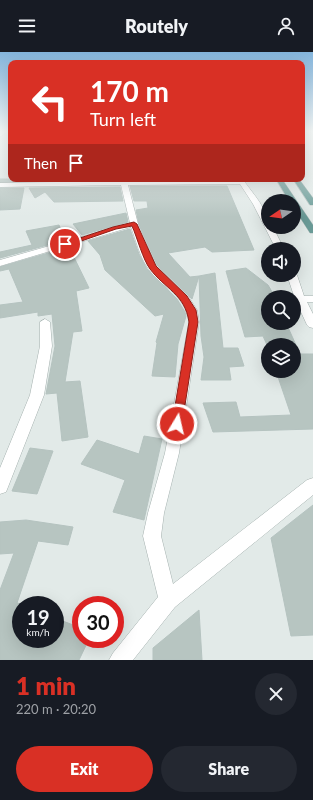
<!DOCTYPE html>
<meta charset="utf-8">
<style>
:root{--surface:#171b24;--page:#242831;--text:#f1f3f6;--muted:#9ea1a6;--accent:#d93025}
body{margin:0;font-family:Lato,sans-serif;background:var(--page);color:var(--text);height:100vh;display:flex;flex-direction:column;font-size:15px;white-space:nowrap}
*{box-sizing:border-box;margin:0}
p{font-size:13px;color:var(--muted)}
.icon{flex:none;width:22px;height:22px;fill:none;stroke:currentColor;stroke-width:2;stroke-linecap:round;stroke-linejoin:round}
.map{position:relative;height:608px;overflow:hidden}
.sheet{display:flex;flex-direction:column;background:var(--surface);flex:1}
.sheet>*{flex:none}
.hud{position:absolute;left:8px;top:8px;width:297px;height:122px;border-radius:8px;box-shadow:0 4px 16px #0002;background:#d93025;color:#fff;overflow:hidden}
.needle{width:26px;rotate:257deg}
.fabs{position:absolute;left:261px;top:142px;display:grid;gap:8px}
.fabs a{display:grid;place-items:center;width:40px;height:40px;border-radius:50%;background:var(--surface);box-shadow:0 4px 16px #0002;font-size:20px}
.speed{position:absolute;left:12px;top:544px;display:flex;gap:8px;font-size:20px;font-weight:700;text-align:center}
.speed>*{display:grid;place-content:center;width:52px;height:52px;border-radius:50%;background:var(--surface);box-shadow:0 4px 16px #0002;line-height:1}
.speed small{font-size:10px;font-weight:400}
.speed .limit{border:6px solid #d22;background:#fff;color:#111}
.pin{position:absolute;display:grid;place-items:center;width:34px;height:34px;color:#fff;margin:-17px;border:2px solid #fff;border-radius:50%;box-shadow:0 1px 4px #0007}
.me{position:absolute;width:44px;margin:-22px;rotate:9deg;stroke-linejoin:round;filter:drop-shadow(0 0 3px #0008)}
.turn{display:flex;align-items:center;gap:14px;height:84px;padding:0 16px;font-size:18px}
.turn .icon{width:52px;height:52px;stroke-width:2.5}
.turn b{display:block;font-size:28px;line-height:34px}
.then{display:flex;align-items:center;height:38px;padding:0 16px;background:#0003;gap:8px;font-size:15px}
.round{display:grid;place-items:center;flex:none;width:42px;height:42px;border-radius:21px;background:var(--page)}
.head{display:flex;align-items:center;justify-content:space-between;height:68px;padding:0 16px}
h1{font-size:24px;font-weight:800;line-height:30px;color:var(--accent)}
.action{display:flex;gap:8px;margin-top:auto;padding:8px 16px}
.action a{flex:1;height:46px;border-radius:24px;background:var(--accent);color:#fff;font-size:16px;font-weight:800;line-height:46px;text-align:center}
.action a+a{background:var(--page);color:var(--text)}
header{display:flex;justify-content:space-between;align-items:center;height:52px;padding:0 16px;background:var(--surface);font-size:18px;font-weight:800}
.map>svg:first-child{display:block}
.building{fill:#b7c5c1;stroke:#b5c3c0}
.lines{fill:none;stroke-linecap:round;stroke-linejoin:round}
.minor-casing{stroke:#a5b1af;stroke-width:1}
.major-casing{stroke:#bdc4c3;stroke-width:1}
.minor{fill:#fff;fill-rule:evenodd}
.major{fill:#6a9b97;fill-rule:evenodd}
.route{fill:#d93025;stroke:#8d1f18}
</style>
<header><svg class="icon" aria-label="menu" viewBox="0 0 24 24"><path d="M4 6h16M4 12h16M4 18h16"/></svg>Routely<svg class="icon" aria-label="person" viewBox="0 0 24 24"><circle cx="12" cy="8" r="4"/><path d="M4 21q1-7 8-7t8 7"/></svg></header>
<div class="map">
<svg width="313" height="608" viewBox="0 0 313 608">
<rect width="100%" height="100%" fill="#e2eae8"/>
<g class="building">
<polygon points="0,127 144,127 0,130"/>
<polygon points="130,134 227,134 254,198 212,200 205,195 168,201 190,225 199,224 192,247 157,213 139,172 136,158 148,156 147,149 134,149"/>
<polygon points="120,135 123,149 54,150 45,140 35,146 29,136"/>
<polygon points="0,136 24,136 20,157 0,158"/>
<polygon points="126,161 128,170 82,183 73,172"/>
<polygon points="59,173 66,188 0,206 0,200 32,193 26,179"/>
<polygon points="130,177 139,202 147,217 177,247 185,260 186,264 178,292 175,325 152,324 157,291 156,290 164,262 155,264 105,218 100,203 88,189"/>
<polygon points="69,195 89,236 76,239 82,279 73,280 65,330 80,329 88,385 62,389 57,341 46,342 55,294 52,262 38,264 38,260 0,266 0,253 23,250 9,217 0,219 0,215"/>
<polygon points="246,216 268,233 275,245 268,245 268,271 286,271 296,293 267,293 263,284 245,285 226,219"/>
<polygon points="215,221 223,296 238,296 244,314 229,315 231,328 201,328 204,305 201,284 199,224"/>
<polygon points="294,302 313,302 313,377 213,380 203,351 236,350 240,365 291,363 276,319 294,319"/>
<polygon points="144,384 162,387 144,468 113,460 125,428 81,412 97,388 139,402"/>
<polygon points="30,396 53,399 37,442 12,439"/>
<polygon points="313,453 313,583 291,584 271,486"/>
<polygon points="26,468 73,475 68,493 38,489 17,551 21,552 21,587 55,587 55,566 81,576 81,587 89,587 79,608 0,608 0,538 14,501 0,502 0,470"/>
<polygon points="199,558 202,608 153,608 153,596"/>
</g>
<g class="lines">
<defs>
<g id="minor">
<polygon points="0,80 6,80 0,85"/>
<path d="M230,127L244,129C254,143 268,157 268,175H273L284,197H276L253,152L240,132L128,133L138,172L156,214L188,244L197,258L199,270L179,401L164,461L161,484L173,532L307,428L313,426V443L175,555L133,608H109L113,601L158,545L143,484L148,461L165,401L189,270C184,240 163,238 148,216C140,205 136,188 131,175L0,214V208L130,171L121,133L0,135V131Z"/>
<polygon points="294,221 297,223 304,244 313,244 313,250 307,250 313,262 313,276 309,275 307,273 295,247 287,223 294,223"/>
<polygon points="45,267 50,270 52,294 44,343 8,435 6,440 0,442 0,416 30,343 40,294 40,270"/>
</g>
<g id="major">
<polygon points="276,127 282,127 313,173 313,181 310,181 294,156 294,149 289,149"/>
<polygon points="293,127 299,127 313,146 313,153 310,153"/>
</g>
</defs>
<use href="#minor" class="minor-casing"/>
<use href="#major" class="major-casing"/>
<use href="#minor" class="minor"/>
<use href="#major" class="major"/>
</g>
<linearGradient id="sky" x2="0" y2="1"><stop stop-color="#84b5dc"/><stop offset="0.48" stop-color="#f2f6f5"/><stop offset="1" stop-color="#f2f6f5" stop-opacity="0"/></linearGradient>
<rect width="313" height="165" fill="url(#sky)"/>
<path class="route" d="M134,170L137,172L156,214L187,244L196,258L198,270L182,372L181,375L177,376L173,375L172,372L189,270C185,242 165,237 150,217C143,208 137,185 132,174L116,177L67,194L62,192L113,175Z"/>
</svg>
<div class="fabs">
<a><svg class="needle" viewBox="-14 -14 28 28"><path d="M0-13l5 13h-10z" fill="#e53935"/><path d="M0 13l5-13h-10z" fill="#9ea1a6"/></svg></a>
<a><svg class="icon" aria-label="sound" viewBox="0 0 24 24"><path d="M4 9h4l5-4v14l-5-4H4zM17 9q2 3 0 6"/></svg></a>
<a><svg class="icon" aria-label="search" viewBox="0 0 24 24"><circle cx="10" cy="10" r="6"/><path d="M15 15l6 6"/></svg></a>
<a><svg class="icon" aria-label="layers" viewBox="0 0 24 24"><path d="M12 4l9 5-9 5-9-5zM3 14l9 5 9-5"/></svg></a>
</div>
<div class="speed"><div>19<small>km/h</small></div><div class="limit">30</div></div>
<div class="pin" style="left:65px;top:192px;background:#d93025"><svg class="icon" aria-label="arrive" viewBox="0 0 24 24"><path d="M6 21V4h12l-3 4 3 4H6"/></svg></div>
<svg class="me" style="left:177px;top:372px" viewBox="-20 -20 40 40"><circle r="17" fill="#d93025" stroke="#fff" stroke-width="3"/><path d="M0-11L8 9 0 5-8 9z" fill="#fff"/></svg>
<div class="hud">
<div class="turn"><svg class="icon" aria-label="left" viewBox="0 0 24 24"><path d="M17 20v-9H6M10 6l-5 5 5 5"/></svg><div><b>170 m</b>Turn left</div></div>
<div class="then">Then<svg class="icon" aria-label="arrive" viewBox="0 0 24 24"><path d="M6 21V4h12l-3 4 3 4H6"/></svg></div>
</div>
</div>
<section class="sheet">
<div class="head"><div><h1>1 min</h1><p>220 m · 20:20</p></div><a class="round"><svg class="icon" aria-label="close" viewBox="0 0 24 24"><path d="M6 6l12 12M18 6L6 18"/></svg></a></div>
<div class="action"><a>Exit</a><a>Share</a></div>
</section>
